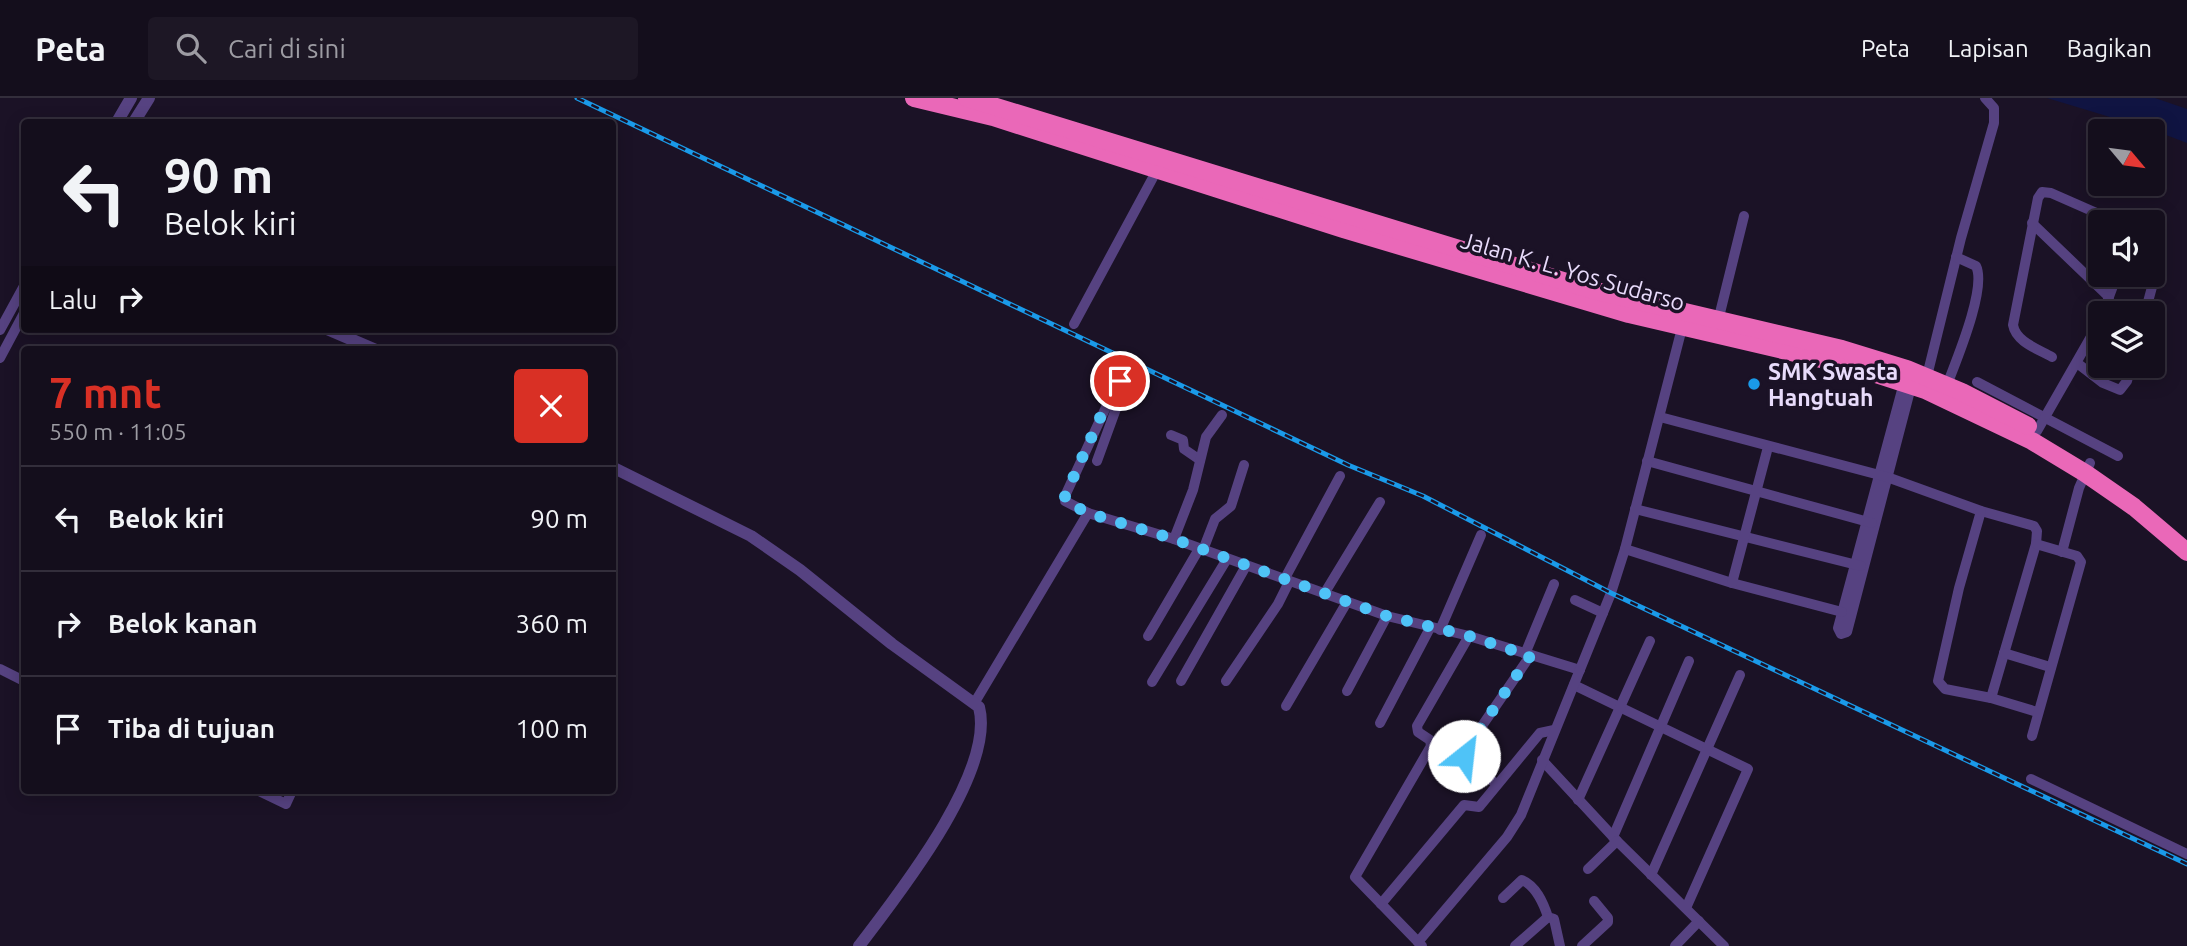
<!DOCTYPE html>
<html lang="id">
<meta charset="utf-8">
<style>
:root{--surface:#140e1c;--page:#1d1725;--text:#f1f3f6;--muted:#9d9ca3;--line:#332e3b;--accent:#d93025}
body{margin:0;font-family:Ubuntu,sans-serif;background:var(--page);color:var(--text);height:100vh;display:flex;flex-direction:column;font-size:26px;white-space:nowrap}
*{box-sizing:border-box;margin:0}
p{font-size:23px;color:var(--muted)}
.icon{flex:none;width:38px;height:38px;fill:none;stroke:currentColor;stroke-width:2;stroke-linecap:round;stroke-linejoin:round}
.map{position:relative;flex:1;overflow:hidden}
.sheet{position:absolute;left:21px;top:248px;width:595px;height:448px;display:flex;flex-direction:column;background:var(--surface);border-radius:7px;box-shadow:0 4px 18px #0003,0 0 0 2px var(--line)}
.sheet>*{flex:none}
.top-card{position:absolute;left:21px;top:21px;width:595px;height:214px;border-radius:7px;box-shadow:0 4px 18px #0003,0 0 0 2px var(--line);background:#140e1c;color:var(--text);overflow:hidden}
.needle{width:46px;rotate:119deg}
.buttons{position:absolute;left:2088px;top:21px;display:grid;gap:14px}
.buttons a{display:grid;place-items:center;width:77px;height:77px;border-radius:7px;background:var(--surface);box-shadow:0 4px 18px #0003,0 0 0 2px var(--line);font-size:35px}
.pin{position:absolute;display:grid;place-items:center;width:60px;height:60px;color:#fff;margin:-30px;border:4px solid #fff;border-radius:50%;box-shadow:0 2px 7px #0007}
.me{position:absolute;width:77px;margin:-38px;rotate:29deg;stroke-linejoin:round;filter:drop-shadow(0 0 5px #0008)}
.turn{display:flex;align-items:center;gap:24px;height:147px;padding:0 28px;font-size:32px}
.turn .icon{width:91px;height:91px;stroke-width:2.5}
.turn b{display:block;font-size:49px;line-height:60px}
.then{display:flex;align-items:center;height:66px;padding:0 28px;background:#0003;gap:14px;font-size:26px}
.round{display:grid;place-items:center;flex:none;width:74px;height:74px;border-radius:7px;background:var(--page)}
.head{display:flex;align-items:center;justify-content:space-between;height:119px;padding:0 28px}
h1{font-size:42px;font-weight:600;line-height:52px;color:var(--accent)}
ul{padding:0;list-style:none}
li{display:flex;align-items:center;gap:21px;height:105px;padding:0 28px;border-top:2px solid var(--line)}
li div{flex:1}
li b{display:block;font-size:26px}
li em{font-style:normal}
header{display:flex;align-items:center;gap:42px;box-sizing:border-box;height:98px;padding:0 35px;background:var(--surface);border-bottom:2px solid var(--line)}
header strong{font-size:33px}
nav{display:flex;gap:38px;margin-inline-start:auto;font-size:24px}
.search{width:490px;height:63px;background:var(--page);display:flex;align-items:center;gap:18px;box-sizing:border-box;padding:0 24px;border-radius:7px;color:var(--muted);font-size:26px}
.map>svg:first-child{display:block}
.water{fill:#101442}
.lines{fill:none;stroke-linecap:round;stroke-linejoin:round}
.minor{stroke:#564281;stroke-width:10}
.tertiary{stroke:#564281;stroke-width:12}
.trunk{stroke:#ea68b8;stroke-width:18}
.rail-casing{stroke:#1a9ae9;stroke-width:5}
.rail{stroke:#1b1226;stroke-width:2.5;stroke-dasharray:8;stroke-linecap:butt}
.route{stroke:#4fc3f7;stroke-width:12;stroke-dasharray:0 21.6}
.poi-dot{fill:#1a9ae9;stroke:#1b1226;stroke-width:2.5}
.labels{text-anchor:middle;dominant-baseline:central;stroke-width:7;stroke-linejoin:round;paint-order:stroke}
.street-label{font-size:23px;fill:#e8dbfb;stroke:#1b1226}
.poi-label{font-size:23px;font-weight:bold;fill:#e8dbfb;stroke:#1b1226;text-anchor:start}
</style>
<header>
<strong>Peta</strong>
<div class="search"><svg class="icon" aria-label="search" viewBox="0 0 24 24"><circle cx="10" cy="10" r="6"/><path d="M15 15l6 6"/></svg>Cari di sini</div>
<nav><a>Peta</a><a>Lapisan</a><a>Bagikan</a></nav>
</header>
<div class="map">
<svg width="2187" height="848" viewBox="0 0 2187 848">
<rect width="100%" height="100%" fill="#1b1226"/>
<polygon class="water" points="2047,0 2155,0 2187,11 2187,45 2153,32"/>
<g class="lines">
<g class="minor">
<polyline points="2032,125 2109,199"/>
<polyline points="2152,137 2159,139"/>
<polyline points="2132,177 2151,183 2152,189 2145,215"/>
<polyline points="2103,215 2117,177"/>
<polyline points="1074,226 1157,72"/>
<polyline points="1717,227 1744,118"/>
<polyline points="0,232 24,188"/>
<path d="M2052,259C2038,251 2016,244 2013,227L2038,100L2042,94L2051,95L2117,124"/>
<polyline points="0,260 24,215"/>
<polyline points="2077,265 2103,285 2120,292 2127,283 2131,268"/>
<polyline points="1927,278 1961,140 1994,25 1994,10 1985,0"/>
<polyline points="1905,281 1838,530 1841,536 1847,534 1912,285"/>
<polyline points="1977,284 2118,358"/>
<path d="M1947,287C1956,263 1987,190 1976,168L1956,159"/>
<polyline points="1660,319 1887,379 1981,413 2034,428 2037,433 2036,446 1991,600"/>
<polyline points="2037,333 2100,223"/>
<polyline points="1171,337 1183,342 1184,351 1200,362"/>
<polyline points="1647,363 1872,425"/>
<polyline points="1635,411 1861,468"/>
<polyline points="1981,413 1959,490 1938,583 1945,591 1991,600 2037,614"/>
<polyline points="1088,415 1065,403 1065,398 1118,283 1125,286 1097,363"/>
<polyline points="1174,441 1193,392 1206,339 1222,317"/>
<polyline points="1625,451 1732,485 1842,514"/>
<polyline points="1203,452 1215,421 1231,408 1244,367"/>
<polyline points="2062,454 2079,390 2090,365"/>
<polyline points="1284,482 1340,378"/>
<polyline points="1732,485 1768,349"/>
<polyline points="1324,496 1380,404"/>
<polyline points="1575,502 1603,515"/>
<polyline points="1440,532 1481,437"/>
<polyline points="1148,538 1199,451"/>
<polyline points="2004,555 2050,569"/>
<polyline points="1525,556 1554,486"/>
<polyline points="0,571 24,583"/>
<polyline points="1181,583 1246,468"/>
<polyline points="1226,583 1278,506 1289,484"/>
<polyline points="1152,584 1227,461"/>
<polyline points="1574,587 1748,671 1686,810"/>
<polyline points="1347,593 1387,518"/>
<polyline points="975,604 1088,415 1174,441 1387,518 1469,538 1580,572"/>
<polyline points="1286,608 1347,504"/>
<polyline points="1380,625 1430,530"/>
<polyline points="2032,638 2081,464 2077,458 2036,446"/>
<polyline points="1542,662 1617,743 1724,848"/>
<polyline points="2031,681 2187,756"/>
<polyline points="1496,686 1464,658 1464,654 1530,558"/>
<polyline points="259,693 286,706 292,693"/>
<polyline points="1578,702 1650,543"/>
<polyline points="1613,739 1689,563"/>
<polyline points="1588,771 1617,743"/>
<polyline points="1651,777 1740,577"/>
<path d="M1503,800L1522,782C1536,788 1543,804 1548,819L1554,821L1560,848"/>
<polyline points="1381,806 1464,707 1479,709 1540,635 1554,632"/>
<polyline points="1418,844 1507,739 1521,717 1611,495 1625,451 1682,230"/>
<polyline points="1422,848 1355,779 1431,648 1430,642 1418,634 1417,628 1469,538"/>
<polyline points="1515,848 1548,819"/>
<polyline points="1582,848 1608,824 1608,820 1594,803"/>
<polyline points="1675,848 1699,823"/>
</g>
<g class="tertiary">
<polyline points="117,24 131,0"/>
<polyline points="134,24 149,0"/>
<polyline points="327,231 376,252"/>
<path d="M612,369L751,438L800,472L892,546L979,609C996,674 897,798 859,848"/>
</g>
<g class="trunk">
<polyline points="914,0 993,19 1343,131 1629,216 1851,268 1925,292 2032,343 2085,375 2134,409 2187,454"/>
<polyline points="967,0 1596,193 1842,251 1907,271 1962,294 2028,328"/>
</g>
<defs>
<polyline id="rail" points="577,0 1348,367 1423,398 1611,495 2187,766"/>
</defs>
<use href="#rail" class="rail-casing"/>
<use href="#rail" class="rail"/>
</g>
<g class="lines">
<polyline class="route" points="1120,283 1116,284 1065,398 1065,403 1088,415 1174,441 1387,518 1469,538 1530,558 1464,654 1464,658"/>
</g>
<circle class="poi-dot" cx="1754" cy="286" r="7"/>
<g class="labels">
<g class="street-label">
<text transform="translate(1573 173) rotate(16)">Jalan K. L. Yos Sudarso</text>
</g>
<g class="poi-label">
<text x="1768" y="273">SMK Swasta<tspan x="1768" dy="26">Hangtuah</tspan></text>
</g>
</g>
</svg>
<div class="buttons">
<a><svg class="needle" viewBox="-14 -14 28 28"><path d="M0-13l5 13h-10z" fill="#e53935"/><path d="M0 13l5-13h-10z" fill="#9d9ca3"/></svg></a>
<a><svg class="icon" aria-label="sound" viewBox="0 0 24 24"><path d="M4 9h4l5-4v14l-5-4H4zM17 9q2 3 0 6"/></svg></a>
<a><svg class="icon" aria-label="layers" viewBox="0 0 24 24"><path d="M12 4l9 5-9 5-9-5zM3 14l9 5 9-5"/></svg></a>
</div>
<div class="pin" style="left:1120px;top:283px;background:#d93025"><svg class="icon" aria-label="arrive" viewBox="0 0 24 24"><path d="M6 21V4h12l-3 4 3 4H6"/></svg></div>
<svg class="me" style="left:1464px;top:658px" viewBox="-20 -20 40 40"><circle r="19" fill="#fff"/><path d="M0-13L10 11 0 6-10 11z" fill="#4fc3f7"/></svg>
<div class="top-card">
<div class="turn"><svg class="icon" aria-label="left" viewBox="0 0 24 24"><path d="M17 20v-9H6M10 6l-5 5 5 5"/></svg><div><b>90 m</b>Belok kiri</div></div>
<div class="then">Lalu<svg class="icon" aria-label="right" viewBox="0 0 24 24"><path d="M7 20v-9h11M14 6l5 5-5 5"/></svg></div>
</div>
<section class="sheet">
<div class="head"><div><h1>7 mnt</h1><p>550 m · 11:05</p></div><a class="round" style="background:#d93025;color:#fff"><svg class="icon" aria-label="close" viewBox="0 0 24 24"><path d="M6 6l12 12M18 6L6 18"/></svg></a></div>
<ul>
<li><svg class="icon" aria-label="left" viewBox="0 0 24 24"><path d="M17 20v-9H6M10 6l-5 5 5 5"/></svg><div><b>Belok kiri</b></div><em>90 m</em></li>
<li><svg class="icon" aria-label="right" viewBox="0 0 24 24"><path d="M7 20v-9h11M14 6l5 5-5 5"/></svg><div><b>Belok kanan</b></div><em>360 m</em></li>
<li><svg class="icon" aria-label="arrive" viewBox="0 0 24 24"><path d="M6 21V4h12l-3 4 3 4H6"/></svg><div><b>Tiba di tujuan</b></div><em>100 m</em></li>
</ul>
</section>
</div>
